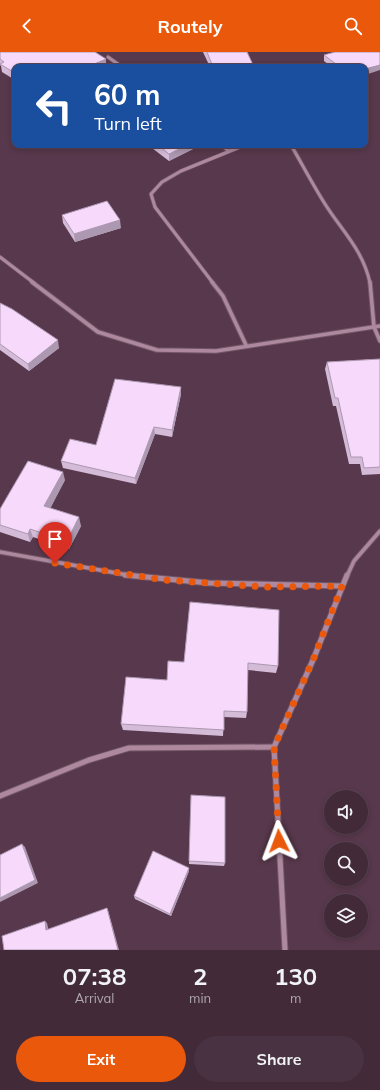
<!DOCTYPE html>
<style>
:root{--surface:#422a39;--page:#493241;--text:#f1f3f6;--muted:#aea7ae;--line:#5a4653;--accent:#ea580c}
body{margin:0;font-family:Mulish,sans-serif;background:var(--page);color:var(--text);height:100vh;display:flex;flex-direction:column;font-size:15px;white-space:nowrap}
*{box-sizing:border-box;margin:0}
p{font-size:13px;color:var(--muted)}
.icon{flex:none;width:22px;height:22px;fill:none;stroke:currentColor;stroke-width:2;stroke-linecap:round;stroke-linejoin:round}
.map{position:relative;height:898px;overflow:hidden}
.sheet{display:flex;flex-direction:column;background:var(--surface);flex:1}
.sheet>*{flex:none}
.banner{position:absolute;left:12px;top:12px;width:356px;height:84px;border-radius:8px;box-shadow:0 2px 6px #0003,0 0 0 1px var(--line);background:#1a4fa0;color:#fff;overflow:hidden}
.buttons{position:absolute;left:324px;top:738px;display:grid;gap:8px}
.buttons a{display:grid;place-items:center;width:44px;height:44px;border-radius:50%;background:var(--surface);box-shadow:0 2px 6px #0003,0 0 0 1px var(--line);font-size:20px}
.pin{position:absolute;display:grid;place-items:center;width:34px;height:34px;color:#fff;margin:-41px -17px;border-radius:50% 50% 50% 0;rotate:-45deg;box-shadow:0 0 4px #0007}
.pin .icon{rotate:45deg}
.me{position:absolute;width:44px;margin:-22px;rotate:357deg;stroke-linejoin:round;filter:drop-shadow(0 0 3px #0008)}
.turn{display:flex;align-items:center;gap:14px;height:84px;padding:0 16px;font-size:18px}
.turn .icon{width:52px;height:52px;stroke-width:2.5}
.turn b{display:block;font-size:28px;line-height:34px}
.eta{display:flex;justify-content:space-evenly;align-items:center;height:68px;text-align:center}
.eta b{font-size:24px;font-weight:700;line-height:28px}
.primary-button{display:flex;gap:8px;margin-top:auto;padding:8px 16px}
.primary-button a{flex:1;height:46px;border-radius:24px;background:var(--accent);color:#fff;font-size:16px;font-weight:700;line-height:46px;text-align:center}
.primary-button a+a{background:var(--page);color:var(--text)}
header{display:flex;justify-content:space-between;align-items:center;height:52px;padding:0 16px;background:var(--accent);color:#fff;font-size:18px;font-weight:700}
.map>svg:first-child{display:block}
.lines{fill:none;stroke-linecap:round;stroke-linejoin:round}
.street-far2-casing{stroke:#715767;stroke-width:4.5}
.street-far1-casing{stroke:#715767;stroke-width:5.5}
.street-casing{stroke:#715767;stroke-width:7}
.street-far2{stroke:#ad889e;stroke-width:3}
.street-far1{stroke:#ad889e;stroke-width:3.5}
.street{stroke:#ad889e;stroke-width:5}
.wall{fill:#d4bbd8}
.shaded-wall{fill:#ac98b0}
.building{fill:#f6d9fb;stroke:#ac98b0}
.route{stroke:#ea580c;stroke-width:7;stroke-dasharray:0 12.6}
</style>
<header><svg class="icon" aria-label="back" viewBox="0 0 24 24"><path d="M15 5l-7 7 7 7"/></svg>Routely<svg class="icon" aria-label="search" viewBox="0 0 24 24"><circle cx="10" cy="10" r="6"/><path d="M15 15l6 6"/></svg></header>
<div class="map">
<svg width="380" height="898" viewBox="0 0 380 898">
<rect width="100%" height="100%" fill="#58384c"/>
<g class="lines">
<defs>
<g id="street-far2">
<polyline points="108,5 122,15"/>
<polyline points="221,93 229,99"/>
<path d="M291,93C302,112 313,133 325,152C342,179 363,198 370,231"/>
<polyline points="0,205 34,231"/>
<polyline points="213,231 155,155 151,142 162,130 181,119 245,93"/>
</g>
<g id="street-far1">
<polyline points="32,230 98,280 157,298 216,299 380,274"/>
<polyline points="212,230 223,244 246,293"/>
<polyline points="370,230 374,275 380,289"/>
<polyline points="0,500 133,524"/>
<polyline points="347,524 354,509 380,479"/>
</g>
<g id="street">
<polyline points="125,523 209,531 342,534"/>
<polyline points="0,744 89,708 129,696 274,695"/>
<polyline points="285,898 274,695 313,608 347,523"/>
</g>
</defs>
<use href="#street-far2" class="street-far2-casing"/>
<use href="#street-far1" class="street-far1-casing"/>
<use href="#street" class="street-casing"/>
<use href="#street-far2" class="street-far2"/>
<use href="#street-far1" class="street-far1"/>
<use href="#street" class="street"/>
</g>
<g class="wall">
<polygon points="0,0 106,7 106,15 15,15 15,28 2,20 1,14 0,13"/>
<polygon points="203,0 247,0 254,15 210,15"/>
<polygon points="324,3 365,15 332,15 324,9"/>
<polygon points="148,93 195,93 195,96 169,109"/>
<polygon points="62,163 121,176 75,190 63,171"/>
<polygon points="0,251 59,296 29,319 0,298"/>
<polygon points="380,307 380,422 362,423 360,412 349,412 336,354 333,354 325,317 327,310"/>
<polygon points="181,342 172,385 155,382 136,432 63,416 61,409 96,393"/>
<polygon points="65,428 50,456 81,474 69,497 33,485 30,490 0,480 0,457"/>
<polygon points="190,550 278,614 276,621 248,618 247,660 246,666 224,665 223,684 123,678 121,672 167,628 184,610"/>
<polygon points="191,743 225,811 224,814 189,812"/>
<polygon points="189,819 171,864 135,847 134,844"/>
</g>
<g class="shaded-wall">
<polygon points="106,7 106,15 92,15 92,13"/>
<polygon points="380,13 380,18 365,23 365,17"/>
<polygon points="187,93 195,93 195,96 169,109 169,102"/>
<polygon points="120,168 121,176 75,190 74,182"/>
<polygon points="58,288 59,296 29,319 28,312"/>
<polygon points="181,335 181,342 172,385 172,378"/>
<polygon points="154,375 155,382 136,432 135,426"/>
<polygon points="63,420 65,428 47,463 44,454"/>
<polygon points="79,465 81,474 69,497 67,489"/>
<polygon points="30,477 33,485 30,490 28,482"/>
<polygon points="22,792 25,795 38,831 0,850 0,846"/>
<polygon points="189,816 189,819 171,864 170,862"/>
<polygon points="107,856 108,858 119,898 118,898"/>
<polygon points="45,869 47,871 49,880 46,878"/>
</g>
<g class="building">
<polygon points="0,0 95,0 106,7 92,13 94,15 15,15 15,21 0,12 4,10 0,7"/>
<polygon points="207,0 247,0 254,15 213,15"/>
<polygon points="335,0 380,0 380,13 365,17 365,15 340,15 324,3"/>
<polygon points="158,93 187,93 169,102"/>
<polygon points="107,149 120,168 74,182 62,163"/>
<polygon points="0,251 12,257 58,288 28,312 0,292"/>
<polygon points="380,307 380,415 364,416 362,405 351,405 338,346 335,346 327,310"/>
<polygon points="115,327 181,335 172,378 154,375 135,426 61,409 70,387 96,393"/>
<polygon points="28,409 63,420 44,454 79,465 67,489 30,477 28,482 0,473 0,457"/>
<polygon points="190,550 279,558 278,614 248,611 247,660 224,659 224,678 121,672 126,625 167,628 168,609 184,610"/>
<polygon points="191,743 225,745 225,811 189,809"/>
<polygon points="22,792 35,828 0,846 0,803"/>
<polygon points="153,799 189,816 170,862 134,844"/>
<polygon points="107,856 118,898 4,898 2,884 45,869 46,878"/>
</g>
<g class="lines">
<polyline class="route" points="55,511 165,528 264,535 342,534 313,608 274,695 279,789"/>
</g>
</svg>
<div class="buttons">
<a><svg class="icon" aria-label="sound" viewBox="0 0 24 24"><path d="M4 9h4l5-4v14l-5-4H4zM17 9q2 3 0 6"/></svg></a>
<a><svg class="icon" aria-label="search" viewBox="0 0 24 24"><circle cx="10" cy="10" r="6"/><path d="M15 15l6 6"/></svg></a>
<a><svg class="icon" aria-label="layers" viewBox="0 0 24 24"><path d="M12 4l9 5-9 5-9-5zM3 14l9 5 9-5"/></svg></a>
</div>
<div class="pin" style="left:55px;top:511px;background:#d93025"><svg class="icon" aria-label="arrive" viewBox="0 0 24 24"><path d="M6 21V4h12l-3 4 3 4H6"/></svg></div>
<svg class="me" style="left:279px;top:789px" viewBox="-20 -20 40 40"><path d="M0-17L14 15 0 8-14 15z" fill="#ea580c" stroke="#fff" stroke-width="4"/></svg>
<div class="banner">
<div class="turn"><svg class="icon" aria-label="left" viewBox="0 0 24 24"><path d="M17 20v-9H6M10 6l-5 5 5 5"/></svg><div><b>60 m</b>Turn left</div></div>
</div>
</div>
<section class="sheet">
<div class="eta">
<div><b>07:38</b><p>Arrival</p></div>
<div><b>2</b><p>min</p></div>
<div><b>130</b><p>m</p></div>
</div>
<div class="primary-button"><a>Exit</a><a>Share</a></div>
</section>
